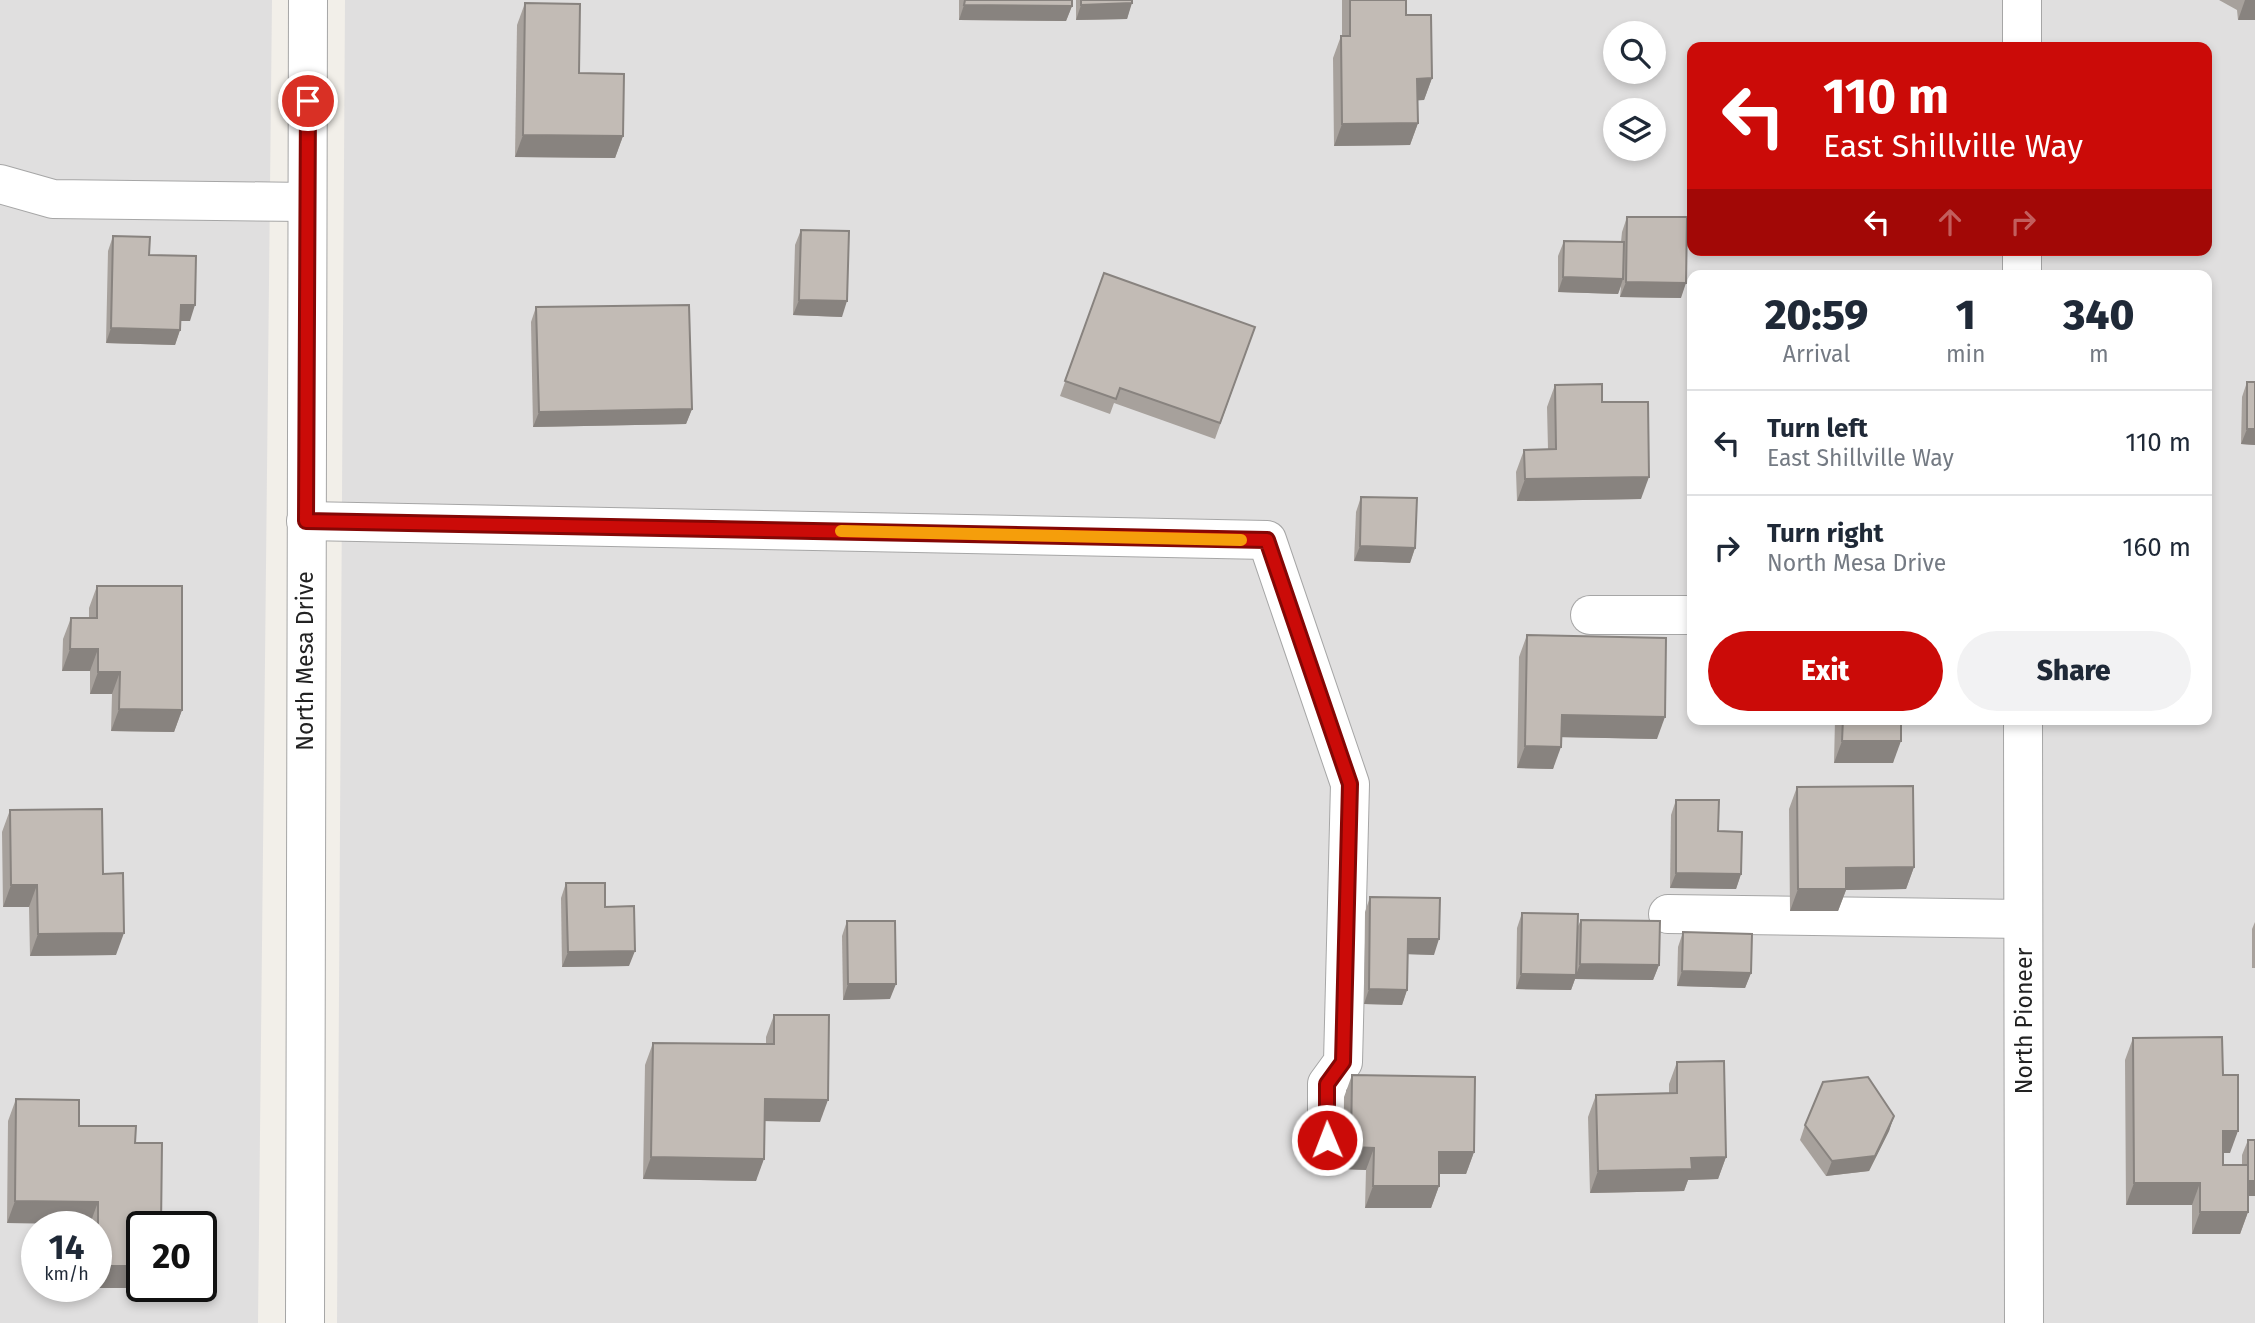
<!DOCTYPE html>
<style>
:root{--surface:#fff;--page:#f2f2f3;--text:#1f2937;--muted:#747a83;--line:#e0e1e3;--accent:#cb0b08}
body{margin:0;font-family:"Fira Sans",sans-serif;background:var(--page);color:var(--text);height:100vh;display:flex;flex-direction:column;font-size:26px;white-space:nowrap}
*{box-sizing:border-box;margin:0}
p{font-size:23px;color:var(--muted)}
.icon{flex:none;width:38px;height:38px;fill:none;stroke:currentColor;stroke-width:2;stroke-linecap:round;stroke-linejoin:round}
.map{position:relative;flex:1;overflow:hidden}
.sheet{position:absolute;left:1687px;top:270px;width:525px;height:455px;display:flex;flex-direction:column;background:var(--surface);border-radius:14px;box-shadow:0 4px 10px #0003}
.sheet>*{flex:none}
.hud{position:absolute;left:1687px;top:42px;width:525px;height:214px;border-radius:14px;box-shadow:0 4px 10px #0003;background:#cb0b08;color:#fff;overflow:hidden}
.buttons{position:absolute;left:1603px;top:21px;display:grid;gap:14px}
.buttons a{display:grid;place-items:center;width:63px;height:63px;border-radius:50%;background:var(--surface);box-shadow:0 4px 10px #0003;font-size:35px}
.speed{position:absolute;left:21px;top:1211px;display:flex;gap:14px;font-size:35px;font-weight:700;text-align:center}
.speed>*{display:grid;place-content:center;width:91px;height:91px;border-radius:50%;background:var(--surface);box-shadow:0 4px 10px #0003;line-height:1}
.speed small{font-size:18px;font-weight:400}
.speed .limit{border:4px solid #111;border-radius:10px;background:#fff;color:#111}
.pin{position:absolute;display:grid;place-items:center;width:60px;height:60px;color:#fff;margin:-30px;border:4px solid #fff;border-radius:50%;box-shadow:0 2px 7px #0007}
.me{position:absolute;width:77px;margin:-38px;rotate:359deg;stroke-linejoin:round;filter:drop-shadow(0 0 5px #0008)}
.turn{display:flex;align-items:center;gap:24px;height:147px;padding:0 21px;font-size:32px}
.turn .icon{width:91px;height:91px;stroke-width:2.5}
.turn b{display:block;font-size:49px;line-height:60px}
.lanes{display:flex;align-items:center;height:66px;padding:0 21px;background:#0003;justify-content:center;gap:35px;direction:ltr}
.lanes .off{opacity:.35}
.eta{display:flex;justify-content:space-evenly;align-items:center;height:119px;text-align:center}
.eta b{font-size:42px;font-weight:800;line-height:49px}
.action{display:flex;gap:14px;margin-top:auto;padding:14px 21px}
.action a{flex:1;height:80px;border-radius:42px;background:var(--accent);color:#fff;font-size:28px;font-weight:800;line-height:80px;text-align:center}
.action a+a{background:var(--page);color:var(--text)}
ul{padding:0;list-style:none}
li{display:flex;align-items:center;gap:21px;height:105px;padding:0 21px;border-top:2px solid var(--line)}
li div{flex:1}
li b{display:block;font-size:26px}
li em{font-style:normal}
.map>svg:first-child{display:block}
.residential{fill:#e0dfdf;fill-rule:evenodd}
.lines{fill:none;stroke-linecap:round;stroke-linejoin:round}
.minor-casing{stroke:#a6a6a6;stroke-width:40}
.minor{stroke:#fff;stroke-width:38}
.wall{fill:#a7a19c}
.shaded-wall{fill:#88837f}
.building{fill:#c2bbb5;stroke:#88837f;stroke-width:2}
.route-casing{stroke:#840705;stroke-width:18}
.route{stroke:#cb0b08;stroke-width:12}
.slow{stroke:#f59e0b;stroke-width:12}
.labels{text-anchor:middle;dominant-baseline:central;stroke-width:5;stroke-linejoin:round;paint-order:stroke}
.street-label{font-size:23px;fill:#222;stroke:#fff}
</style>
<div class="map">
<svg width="2255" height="1323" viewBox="0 0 2255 1323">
<rect width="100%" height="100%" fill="#f2efe9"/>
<g class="residential">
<path d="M0,0H272L258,1323H0ZM37,1227H96V1286H37ZM142,1227H201V1286H142Z"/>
<path d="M345,0H2255V1323H337ZM1615,33H1654V72H1615ZM1692,47H2207V250H1692ZM1615,110H1654V149H1615ZM1692,275H2207V719H1692Z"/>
</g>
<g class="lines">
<defs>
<g id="minor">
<polyline points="2022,0 2022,47"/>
<polyline points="0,184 53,199 307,202"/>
<polyline points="2022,250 2022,275"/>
<polyline points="306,521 1267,540 1350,784 1343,1062 1327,1084 1327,1140"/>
<polyline points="1590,615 1692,615"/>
<polyline points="2023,719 2024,1323"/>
<polyline points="1668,914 2023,919"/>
<polyline points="305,1323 308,0"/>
</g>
</defs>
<use href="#minor" class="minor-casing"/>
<use href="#minor" class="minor"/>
</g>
<g class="wall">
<polygon points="959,0 1072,0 1072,6 1066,21 959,20"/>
<polygon points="1076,0 1132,0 1127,19 1076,20"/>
<polygon points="1342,0 1406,0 1406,15 1432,78 1424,100 1418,100 1418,123 1410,145 1334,146 1333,58 1341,36 1342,36"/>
<polygon points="2219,0 2255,0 2238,20 2237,10"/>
<polygon points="525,3 623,136 615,158 515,157 517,25"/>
<polygon points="1627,217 1681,298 1620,297 1621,286 1618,294 1558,292 1558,256 1564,241 1621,242 1622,232"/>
<polygon points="801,230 842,317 793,315 795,245"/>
<polygon points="113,236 149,255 190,321 181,321 180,330 175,345 106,343 108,251"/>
<polygon points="1104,273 1255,327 1215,439 1114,403 1110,414 1060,396"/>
<polygon points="536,307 692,409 686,424 533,427 531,322"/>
<polygon points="2247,382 2255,445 2241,444 2242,397"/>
<polygon points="1555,385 1602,402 1641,499 1517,501 1516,472 1524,450 1548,449 1547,407"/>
<polygon points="1361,497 1415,548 1410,563 1354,561 1356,512"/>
<polygon points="97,586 182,710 174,732 111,731 112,694 90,694 90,671 62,671 63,639 71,618 89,618 89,608"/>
<polygon points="1527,635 1657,739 1561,737 1553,769 1517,768 1519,657"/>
<polygon points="1789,719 1901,719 1893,763 1834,763 1835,720"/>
<polygon points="1797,787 1914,867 1906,889 1846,890 1838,911 1790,911 1789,809"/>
<polygon points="1676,800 1718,831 1741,874 1736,889 1670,888 1671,815"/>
<polygon points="10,810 103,874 116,955 30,956 29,907 3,907 2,832"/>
<polygon points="566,883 605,907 629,966 562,967 561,898"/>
<polygon points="1370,897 1434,955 1408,954 1407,990 1402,1005 1364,1004 1365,912"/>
<polygon points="1522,913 1577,928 1581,920 1659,965 1653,980 1575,979 1571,990 1516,989 1517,928"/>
<polygon points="847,921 890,999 843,1000 842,936"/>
<polygon points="2255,922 2255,968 2252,968 2252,929"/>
<polygon points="1683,932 1751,973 1745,988 1677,986 1678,947"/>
<polygon points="774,1015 820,1122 764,1121 756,1181 643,1179 645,1065 653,1043 766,1044 766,1037"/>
<polygon points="2133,1038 2223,1075 2230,1153 2223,1153 2223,1165 2242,1165 2242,1155 2248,1140 2255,1140 2255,1196 2248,1196 2248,1212 2240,1234 2192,1234 2192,1205 2126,1205 2125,1060"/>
<polygon points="1677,1062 1726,1157 1718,1179 1688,1180 1684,1191 1590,1193 1588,1117 1596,1095 1669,1093 1669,1084"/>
<polygon points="1352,1075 1474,1152 1466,1174 1439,1174 1439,1186 1431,1208 1365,1208 1366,1170 1343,1169 1344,1097"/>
<polygon points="16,1099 79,1126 135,1143 142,1286 153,1286 153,1288 90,1288 90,1286 96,1286 96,1227 90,1227 90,1224 7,1223 8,1121"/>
<polygon points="1894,1116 1889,1131 1869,1171 1826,1176 1800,1140 1805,1125"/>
</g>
<g class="shaded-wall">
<polygon points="2245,0 2255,0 2255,20 2238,20"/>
<polygon points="1132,3 1127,19 1076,20 1081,5"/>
<polygon points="964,5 1072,6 1066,21 959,20"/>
<polygon points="1432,78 1424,100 1409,101 1417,79"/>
<polygon points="1418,123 1410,145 1334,146 1342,124"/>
<polygon points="523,135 623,136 615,158 515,157"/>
<polygon points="1563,277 1623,279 1618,294 1558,292"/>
<polygon points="1626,282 1686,283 1681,298 1620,297"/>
<polygon points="799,300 847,301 842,317 793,315"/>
<polygon points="181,305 195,305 190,321 176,321"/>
<polygon points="111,328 180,330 175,345 106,343"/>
<polygon points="692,409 686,424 533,427 539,412"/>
<polygon points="2247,429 2255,429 2255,445 2241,444"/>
<polygon points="1649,477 1641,499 1517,501 1525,479"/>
<polygon points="1360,546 1415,548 1410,563 1354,561"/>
<polygon points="70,649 98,649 90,671 62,671"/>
<polygon points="98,672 120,672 112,694 90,694"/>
<polygon points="119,709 182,710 174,732 111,731"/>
<polygon points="1562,715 1665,717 1657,739 1554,737"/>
<polygon points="1789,719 1835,719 1835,720"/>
<polygon points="1842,741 1901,741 1893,763 1834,763"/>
<polygon points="1525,746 1561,747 1553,769 1517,768"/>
<polygon points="1914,867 1906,889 1846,890 1838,911 1790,911 1798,889 1846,868"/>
<polygon points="1676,873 1741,874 1736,889 1670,888"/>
<polygon points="11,885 37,885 29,907 3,907"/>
<polygon points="124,933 116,955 30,956 38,934"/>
<polygon points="1408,939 1439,939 1434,955 1402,954"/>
<polygon points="635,951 629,966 562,967 568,952"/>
<polygon points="1580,964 1659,965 1653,980 1575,979 1571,990 1516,989 1521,974 1576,975"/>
<polygon points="1682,971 1751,973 1745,988 1677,986"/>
<polygon points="848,984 896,984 890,999 843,1000"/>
<polygon points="1369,989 1407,990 1402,1005 1364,1004"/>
<polygon points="765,1099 828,1100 820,1122 757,1121"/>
<polygon points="1894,1116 1889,1131 1869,1171 1826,1176 1832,1161"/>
<polygon points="2223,1131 2238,1131 2230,1153 2215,1153"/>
<polygon points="1351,1147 1374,1148 1366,1170 1343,1169"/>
<polygon points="1439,1152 1474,1152 1466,1174 1431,1174"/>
<polygon points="651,1157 764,1159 756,1181 643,1179"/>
<polygon points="1726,1157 1718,1179 1688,1180 1684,1191 1590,1193 1598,1171 1691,1158"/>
<polygon points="2248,1181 2255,1181 2255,1196 2243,1196"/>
<polygon points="2134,1183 2200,1183 2192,1205 2126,1205"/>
<polygon points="1373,1186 1439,1186 1431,1208 1365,1208"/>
<polygon points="15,1201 98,1202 90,1224 7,1223"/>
<polygon points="2200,1212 2248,1212 2240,1234 2192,1234"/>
<polygon points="98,1266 142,1266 142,1286 153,1286 153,1288 90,1288 90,1286 96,1286 96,1270"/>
</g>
<g class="building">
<polygon points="965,0 1072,0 1072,6 964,5"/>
<polygon points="1081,0 1132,0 1132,3 1081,5"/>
<polygon points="1350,0 1406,0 1406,15 1431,15 1432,78 1417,79 1418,123 1342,124 1341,36 1350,36"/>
<polygon points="525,3 580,4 579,73 624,74 623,136 523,135"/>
<polygon points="1627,217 1687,217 1686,283 1626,282"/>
<polygon points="801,230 849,231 847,301 799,300"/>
<polygon points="113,236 150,237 149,255 196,256 195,305 181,305 180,330 111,328"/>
<polygon points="1564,241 1624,242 1623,279 1563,277"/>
<polygon points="1104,273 1255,327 1220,423 1120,388 1116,399 1065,381"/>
<polygon points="689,305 692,409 539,412 536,307"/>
<rect x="2247" y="382" width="8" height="47"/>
<polygon points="1602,384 1602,402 1648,402 1649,477 1525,479 1524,450 1556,449 1555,385"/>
<polygon points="1361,497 1417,498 1415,548 1360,546"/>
<polygon points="97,586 182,586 182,710 119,709 120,672 98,672 98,649 70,649 71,618 97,618"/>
<polygon points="1527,635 1666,638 1665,717 1562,715 1561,747 1525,746"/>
<polygon points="1843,719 1901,719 1901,741 1842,741"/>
<polygon points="1913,786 1914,867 1846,868 1846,889 1798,889 1797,787"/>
<polygon points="1676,800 1719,800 1718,831 1742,832 1741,874 1676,873"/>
<polygon points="102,809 103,874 123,873 124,933 38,934 37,885 11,885 10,810"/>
<polygon points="566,883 605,883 605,907 634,906 635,951 568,952"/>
<polygon points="1370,897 1440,898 1439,939 1408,939 1407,990 1369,989"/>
<polygon points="1522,913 1578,914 1576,975 1521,974"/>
<polygon points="1581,920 1660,921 1659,965 1580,964"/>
<polygon points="847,921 895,921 896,984 848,984"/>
<polygon points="1683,932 1752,934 1751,973 1682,971"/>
<polygon points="774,1015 829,1015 828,1100 765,1099 764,1159 651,1157 653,1043 774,1044"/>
<polygon points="2222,1037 2223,1075 2238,1075 2238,1131 2223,1131 2223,1165 2248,1165 2248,1212 2200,1212 2200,1183 2134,1183 2133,1038"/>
<polygon points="1724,1061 1726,1157 1691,1158 1692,1169 1598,1171 1596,1095 1677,1093 1677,1062"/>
<polygon points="1352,1075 1475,1077 1474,1152 1439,1152 1439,1186 1373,1186 1374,1148 1351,1147"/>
<polygon points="1868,1077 1894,1116 1875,1156 1832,1161 1805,1125 1823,1082"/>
<polygon points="16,1099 79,1100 79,1126 136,1126 135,1143 162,1143 161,1227 142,1227 142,1266 98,1266 98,1202 15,1201"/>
<rect x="2248" y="1140" width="7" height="41"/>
</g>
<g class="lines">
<defs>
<polyline id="route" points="308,101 306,521 1267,540 1350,784 1343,1062 1327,1084 1327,1140"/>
</defs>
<use href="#route" class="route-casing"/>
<use href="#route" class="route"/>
<polyline class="slow" points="841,531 1241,540"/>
</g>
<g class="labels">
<g class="street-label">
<text transform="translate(305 661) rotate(-90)">North Mesa Drive</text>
<text transform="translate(2024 1021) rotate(-90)">North Pioneer</text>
</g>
</g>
</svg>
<div class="buttons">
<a><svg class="icon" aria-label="search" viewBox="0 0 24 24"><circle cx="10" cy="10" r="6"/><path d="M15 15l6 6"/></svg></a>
<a><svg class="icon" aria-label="layers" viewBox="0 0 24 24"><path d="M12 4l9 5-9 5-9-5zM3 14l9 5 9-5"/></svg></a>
</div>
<div class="speed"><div>14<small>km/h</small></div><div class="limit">20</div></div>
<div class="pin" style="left:308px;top:101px;background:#d93025"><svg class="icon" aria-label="arrive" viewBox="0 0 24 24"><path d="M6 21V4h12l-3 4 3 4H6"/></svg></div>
<svg class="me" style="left:1327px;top:1140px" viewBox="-20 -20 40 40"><circle r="17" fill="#cb0b08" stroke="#fff" stroke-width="3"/><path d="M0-11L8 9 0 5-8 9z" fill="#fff"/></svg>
<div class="hud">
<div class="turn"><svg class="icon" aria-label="left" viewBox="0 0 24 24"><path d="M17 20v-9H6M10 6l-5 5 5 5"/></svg><div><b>110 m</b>East Shillville Way</div></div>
<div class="lanes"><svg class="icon" aria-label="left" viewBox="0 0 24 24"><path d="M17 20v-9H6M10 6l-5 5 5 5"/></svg><svg class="icon off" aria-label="ahead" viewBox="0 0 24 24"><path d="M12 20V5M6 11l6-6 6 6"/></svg><svg class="icon off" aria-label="right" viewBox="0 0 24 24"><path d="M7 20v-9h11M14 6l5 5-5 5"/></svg></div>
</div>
<section class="sheet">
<div class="eta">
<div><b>20:59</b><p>Arrival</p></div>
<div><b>1</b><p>min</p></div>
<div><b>340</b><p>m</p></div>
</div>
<ul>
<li><svg class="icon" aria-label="left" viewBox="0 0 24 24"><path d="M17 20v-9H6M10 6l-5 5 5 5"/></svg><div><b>Turn left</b><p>East Shillville Way</p></div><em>110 m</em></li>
<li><svg class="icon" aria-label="right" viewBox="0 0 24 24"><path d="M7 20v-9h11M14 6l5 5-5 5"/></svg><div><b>Turn right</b><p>North Mesa Drive</p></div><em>160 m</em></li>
</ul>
<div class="action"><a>Exit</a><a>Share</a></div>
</section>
</div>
